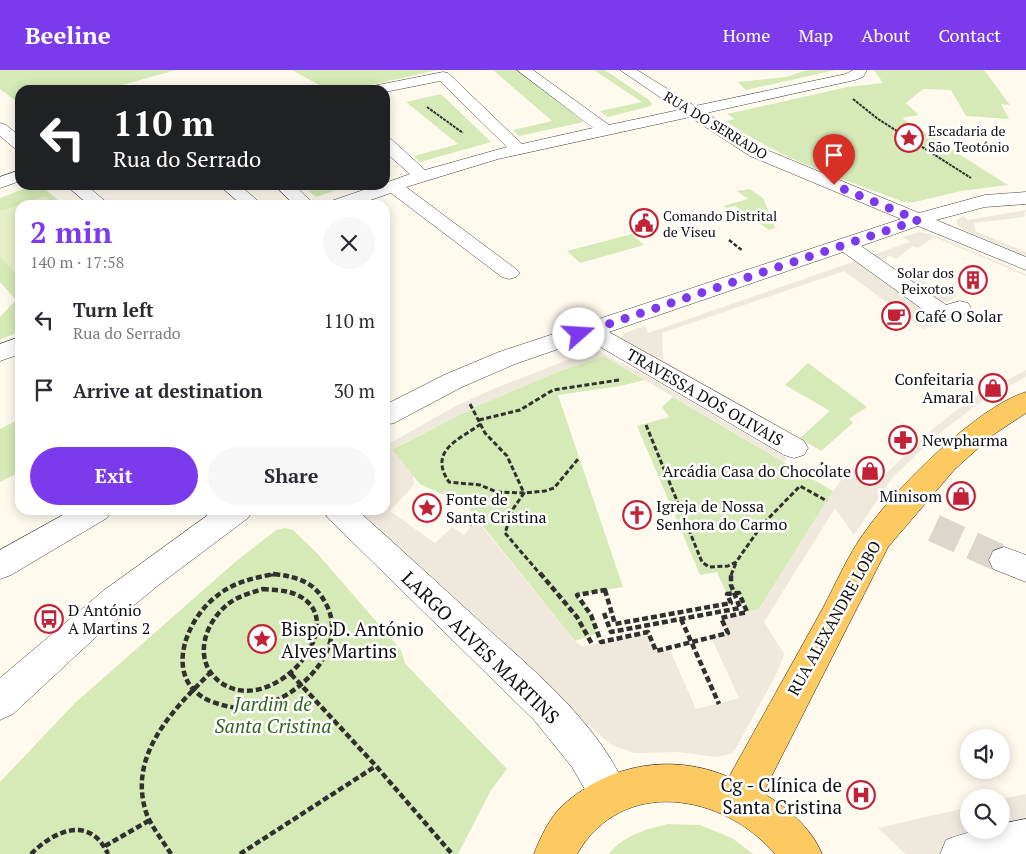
<!DOCTYPE html>
<meta charset="utf-8">
<style>
:root{--surface:#fff;--page:#f7f7f7;--text:#2b2b33;--muted:#7c7c81;--accent:#7c3aed}
body{margin:0;font-family:"PT Serif",serif;background:var(--page);color:var(--text);height:100vh;display:flex;flex-direction:column;font-size:19px;white-space:nowrap}
*{box-sizing:border-box;margin:0}
p{font-size:16px;color:var(--muted)}
.icon{flex:none;width:28px;height:28px;fill:none;stroke:currentColor;stroke-width:2;stroke-linecap:round;stroke-linejoin:round}
.map{position:relative;flex:1;overflow:hidden}
.sheet{position:absolute;left:15px;top:130px;width:375px;height:315px;display:flex;flex-direction:column;background:var(--surface);border-radius:15px;box-shadow:0 2px 12px #0003}
.sheet>*{flex:none}
.banner{position:absolute;left:15px;top:15px;width:375px;height:105px;border-radius:15px;box-shadow:0 2px 12px #0003;background:#202124;color:#fff;overflow:hidden}
.fabs{position:absolute;left:960px;top:659px;display:grid;gap:10px}
.fabs a{display:grid;place-items:center;width:50px;height:50px;border-radius:50%;background:var(--surface);box-shadow:0 2px 12px #0003;font-size:25px}
.pin{position:absolute;display:grid;place-items:center;width:42px;height:42px;color:#fff;margin:-51px -21px;border-radius:50% 50% 50% 0;rotate:-45deg;box-shadow:0 0 5px #0007}
.pin .icon{rotate:45deg}
.me{position:absolute;width:55px;margin:-28px;rotate:71deg;stroke-linejoin:round;filter:drop-shadow(0 0 4px #0008)}
.turn{display:flex;align-items:center;gap:18px;height:105px;padding:0 15px;font-size:22px}
.turn .icon{width:65px;height:65px;stroke-width:2.5}
.turn b{display:block;font-size:35px;line-height:42px}
.round{display:grid;place-items:center;flex:none;width:52px;height:52px;border-radius:26px;background:var(--page)}
.summary{display:flex;align-items:center;justify-content:space-between;height:85px;padding:0 15px}
h1{font-size:30px;font-weight:700;line-height:38px;color:var(--accent)}
.primary-button{display:flex;gap:10px;margin-top:auto;padding:10px 15px}
.primary-button a{flex:1;height:58px;border-radius:30px;background:var(--accent);color:#fff;font-size:20px;font-weight:700;line-height:58px;text-align:center}
.primary-button a+a{background:var(--page);color:var(--text)}
ul{padding:0;list-style:none}
li{display:flex;align-items:center;gap:15px;height:70px;padding:0 15px}
li div{flex:1}
li b{display:block;font-size:19px}
li em{font-style:normal}
header{display:flex;align-items:center;gap:30px;box-sizing:border-box;height:70px;padding:0 25px;background:var(--accent);color:#fff}
header strong{font-size:24px}
nav{display:flex;gap:28px;margin-inline-start:auto;font-size:18px}
.map>svg:first-child{display:block}
.green{fill:#d6eab7}
.pitch{fill:#e6f1c9}
.plaza{fill:#efe9dd}
.lines{fill:none;stroke-linecap:round;stroke-linejoin:round}
.minor-tunnel{stroke:#dbd7cc;stroke-width:28;stroke-dasharray:28 14;stroke-linecap:butt}
.minor-casing{stroke:#414141;stroke-width:1}
.major-casing{stroke:#1f1f1f;stroke-width:1}
.path-far3{stroke:#303030;stroke-width:2;stroke-dasharray:3 1;stroke-linecap:butt}
.path-far2{stroke:#303030;stroke-width:2.5;stroke-dasharray:4 2;stroke-linecap:butt}
.path-far1{stroke:#303030;stroke-width:3;stroke-dasharray:5 2.5;stroke-linecap:butt}
.path{stroke:#303030;stroke-width:4.5;stroke-dasharray:6 3;stroke-linecap:butt}
.minor{fill:#fff;fill-rule:evenodd}
.major{fill:#fcca61;fill-rule:evenodd}
.route{stroke:#7c3aed;stroke-width:9;stroke-dasharray:0 16.2}
.labels{text-anchor:middle;dominant-baseline:central;stroke-width:5;stroke-linejoin:round;paint-order:stroke}
.far-street-label{font-size:14px;fill:#0e0e0e;stroke:#fff}
.far-poi-label{font-size:14px;fill:#0e0e0e;stroke:#fff;text-anchor:start}
.poi-label{font-size:16px;fill:#0e0e0e;stroke:#fff;text-anchor:start}
.street-label{font-size:16px;fill:#0e0e0e;stroke:#fff}
.near-poi-label{font-size:19px;fill:#0e0e0e;stroke:#fff;text-anchor:start}
.near-street-label{font-size:19px;fill:#0e0e0e;stroke:#fff}
.near-park-label{font-size:19px;font-style:italic;fill:#31671c;stroke:#fff}
</style>
<header>
<strong>Beeline</strong>
<nav><a>Home</a><a>Map</a><a>About</a><a>Contact</a></nav>
</header>
<div class="map">
<svg width="1026" height="784" viewBox="0 0 1026 784">
<rect width="100%" height="100%" fill="#fffaee"/>
<g class="green">
<polygon points="0,0 176,0 104,20 20,20 20,34 0,19"/>
<polygon points="292,0 438,0 349,20 328,20"/>
<polygon points="493,0 520,0 584,52 519,66 513,60 552,51"/>
<polygon points="594,0 605,0 649,30 652,34 651,36 608,47 600,41 642,32"/>
<polygon points="807,0 836,0 746,20 738,12 786,7"/>
<path d="M874,0H984L1010,35L1001,34L1009,49L966,46L951,20L923,19L906,33L919,45L902,48L1008,115L961,121L915,132H904C843,109 779,89 726,51L735,49L727,44L847,17L883,13Z"/>
<polygon points="441,24 491,72 420,92 414,86 458,74 406,32"/>
<polygon points="34,115 40,115 64,135 20,135 20,261 0,270 0,247 16,230 0,212 0,128"/>
<polygon points="319,115 351,115 316,127 306,119"/>
<polygon points="750,119 763,128 775,158 769,160 735,136 727,138 723,136 748,129 737,121"/>
<polygon points="632,164 644,175 580,193 567,181"/>
<path d="M604,286L645,310L620,316L558,325L623,517L577,525C580,533 583,533 587,539C593,545 595,555 598,563L575,571L466,435L420,414L391,380L477,336L557,302Z"/>
<polygon points="808,293 867,337 849,349 853,353 821,381 800,368 830,341 785,315"/>
<polygon points="673,327 833,421 759,539 747,542 739,523 727,524 717,502 700,505 637,356 669,347 662,337"/>
<polygon points="20,349 20,402 0,412 0,359"/>
<polygon points="285,458 293,460 317,483 401,580 405,593 415,604 507,699 491,720 458,784 0,784 0,712 75,633 234,493 276,460"/>
<path d="M668,754L700,755L732,768L753,784H609C623,765 647,759 668,754Z"/>
</g>
<polygon class="pitch" points="46,126 55,135 20,135 20,209 0,186 0,141"/>
<g class="plaza">
<polygon points="1026,140 1024,147 974,153 975,161 1026,182 1026,186 964,160 957,155 957,150 963,146 968,150"/>
<polygon points="920,162 939,167 1026,204 1026,206 934,167 918,178 913,176 896,189 890,186 877,191 888,198 892,197 933,216 937,213 958,223 951,230 938,234 910,226 945,251 923,259 844,201 662,263 663,290 808,373 805,377 624,273 621,269 625,263 638,258 646,256 648,263 910,172 903,167"/>
<polygon points="590,277 649,307 787,388 784,392 604,286 557,302 477,336 392,379 413,406 414,415 390,441 435,473 452,457 464,465 476,449 575,571 583,577 648,562 656,581 669,578 696,639 739,628 711,567 728,563 721,548 759,539 833,421 851,397 877,412 934,358 974,327 1026,300 1026,307 982,331 941,362 917,384 892,408 854,465 835,438 764,552 784,584 777,603 736,678 731,684 716,687 677,682 635,683 611,675 512,586 356,440 385,440 385,376 454,337 493,319 570,289 565,283"/>
<polygon points="1026,724 1026,784 905,784 878,758 969,737 969,760 1001,760 1001,729"/>
</g>
<g class="lines">
<polyline class="minor-tunnel" points="934,458 1004,490"/>
<defs>
<g id="minor">
<path d="M517,0H533L609,55L679,40L620,0H637L695,36L846,4L853,0H867L863,7L855,10L706,43L762,78L919,143L985,125L1026,122V134L985,137L936,150L1026,187V200L918,156L861,176L946,235L960,231L968,233L971,238C964,248 947,252 936,249L843,182L609,262L804,371L808,378L804,385L794,388L784,385L587,269L515,294L462,317L394,353L385,355V335L444,305L499,282L901,149L750,86L690,47L498,89L406,117L516,199L520,203L516,207L509,209L502,207L391,123L356,135H329L331,131L378,115H385V113L410,104L385,82V68L391,69L425,100L507,77L440,11L385,22V20H366L368,17L443,2L448,3L522,74L593,58Z"/>
<polygon points="0,53 6,55 20,66 20,79 14,78 0,66"/>
<polygon points="20,100 20,111 0,118 0,107"/>
<polygon points="66,115 86,115 110,135 89,135"/>
<polygon points="219,115 239,115 263,135 242,135"/>
<polygon points="274,115 294,115 315,135 295,135"/>
<polygon points="20,267 20,284 0,291 0,274"/>
<polygon points="72,440 112,440 107,448 11,505 0,509 0,480"/>
<polygon points="215,440 253,440 248,448 156,517 97,566 13,644 0,650 0,608 103,521"/>
<path d="M323,440H357C401,479 444,519 487,558C541,607 601,656 629,725L624,739L610,744L596,739L572,697L534,650L328,448Z"/>
<polygon points="1004,477 1026,485 1026,512 993,499 989,490 993,481"/>
<path d="M1026,749V784H940L946,770C965,762 981,760 1001,760V754Z"/>
</g>
<path id="major" d="M1026,322V343L993,365L955,399L888,477L763,723C787,738 811,757 822,784H775C723,723 622,706 577,784H534C540,768 550,747 563,735C611,693 672,683 729,707C760,651 792,594 823,538C836,513 850,481 867,459C896,418 978,336 1026,322Z"/>
</defs>
<use href="#minor" class="minor-casing"/>
<use href="#major" class="major-casing"/>
<g class="path-far3">
<polyline points="853,29 878,49 971,108"/>
<polyline points="427,37 463,63"/>
</g>
<polyline class="path-far2" points="729,170 743,181"/>
<g class="path-far1">
<polyline points="470,334 485,363 507,386 524,423 513,439 505,463 541,505"/>
<polyline points="479,350 520,340 553,320 619,310"/>
<path d="M481,354C458,370 428,381 449,412L480,415L497,422L524,423L545,421L554,418L579,388"/>
<polyline points="646,355 702,492 709,497 728,496 736,492 762,455 800,416 827,431"/>
<polyline points="821,393 844,406"/>
<polyline points="461,449 472,455"/>
<polyline points="270,505 280,505"/>
<polyline points="731,505 736,493"/>
</g>
<g class="path">
<polyline points="540,503 577,547 592,574"/>
<path d="M274,504C298,507 315,512 326,534C352,582 289,639 243,638C231,638 221,635 210,631C162,610 185,549 218,525C234,512 254,508 274,504Z"/>
<path d="M263,519C271,520 281,520 289,522C362,543 275,652 220,612C192,591 204,553 228,534C238,526 251,523 263,519Z"/>
<polygon points="605,520 615,554 731,533 727,524 739,523 747,542 721,548 728,563 656,581 648,562 601,572 591,545 577,525"/>
<polyline points="604,543 611,562 740,538 731,515 731,503"/>
<polyline points="681,549 719,634"/>
<polyline points="291,604 376,696 452,784"/>
<polyline points="105,776 150,750"/>
<path d="M31,784C55,760 90,745 108,784"/>
<path d="M171,784C163,771 153,759 147,745C126,686 173,640 210,603"/>
<polyline points="240,784 376,696"/>
</g>
<use href="#minor" class="minor"/>
<use href="#major" class="major"/>
</g>
<g class="lines">
<polyline class="route" points="579,264 918,150 834,115"/>
</g>
<defs>
<symbol id="sight-ring" viewBox="-11 -11 22 22"><circle r="9.5" fill="#fff" stroke="#c12236" stroke-width="1.5"/><path d="M0-6L1.8-2.2L6-1.7L2.9 1.2L3.7 5.4L0 3.3L-3.7 5.4L-2.9 1.2L-6-1.7L-1.8-2.2Z" fill="#c12236"/></symbol>
<symbol id="civic-ring" viewBox="-11 -11 22 22"><circle r="9.5" fill="#fff" stroke="#c12236" stroke-width="1.5"/><path d="M-.6-6.5H3V-4.5H.6V-3L4-1V1h2V6H-6V1h2V-1L-.6-3ZM-1.2 2.5V6h2.4V2.5Z" fill="#c12236"/></symbol>
<symbol id="building-ring" viewBox="-11 -11 22 22"><circle r="9.5" fill="#fff" stroke="#c12236" stroke-width="1.5"/><path d="M-4-6H4V6H1V3H-1V6H-4ZM-2.5-4.3h1.7v1.8h-1.7ZM.8-4.3h1.7v1.8H.8ZM-2.5-1h1.7V.8h-1.7ZM.8-1h1.7V.8H.8Z" fill="#c12236"/></symbol>
<symbol id="cafe-ring" viewBox="-11 -11 22 22"><circle r="9.5" fill="#fff" stroke="#c12236" stroke-width="1.5"/><path d="M-5.5-4.5H6V0H3Q3 3.5 0 3.5H-2.5Q-5.5 3.5-5.5 0ZM3-3.2v2h1.7v-2ZM-6 4.5H4V6H-6Z" fill="#c12236"/></symbol>
<symbol id="shop-ring" viewBox="-11 -11 22 22"><circle r="9.5" fill="#fff" stroke="#c12236" stroke-width="1.5"/><path d="M-5-2.5h2.3a2.7 3.5 0 0 1 5.4 0H5L5.5 6h-11ZM-1.5-2.5h3a1.5 2.3 0 0 0-3 0Z" fill="#c12236"/></symbol>
<symbol id="pharmacy-ring" viewBox="-11 -11 22 22"><circle r="9.5" fill="#fff" stroke="#c12236" stroke-width="1.5"/><path d="M-2-6h4v4h4v4h-4v4h-4v-4h-4v-4h4Z" fill="#c12236"/></symbol>
<symbol id="church-ring" viewBox="-11 -11 22 22"><circle r="9.5" fill="#fff" stroke="#c12236" stroke-width="1.5"/><path d="M-1.2-6h2.4v3.5h3.3v2.4h-3.3V6h-2.4V-.1h-3.3v-2.4h3.3Z" fill="#c12236"/></symbol>
<symbol id="bus-ring" viewBox="-11 -11 22 22"><circle r="9.5" fill="#fff" stroke="#c12236" stroke-width="1.5"/><path d="M-5-6H5V4H4V6H2V4H-2V6H-4V4H-5ZM-3.5-4V0h7V-4ZM-3.5 1.2v1.5H-2V1.2ZM2 1.2v1.5H3.5V1.2Z" fill="#c12236"/></symbol>
<symbol id="hospital-ring" viewBox="-11 -11 22 22"><circle r="9.5" fill="#fff" stroke="#c12236" stroke-width="1.5"/><path d="M-5-5h3v3.5h4V-5h3V5h-3V1.5h-4V5h-3Z" fill="#c12236"/></symbol>
</defs>
<g fill-rule="evenodd">
<use href="#sight-ring" x="893" y="52" width="32" height="32"/>
<use href="#civic-ring" x="628" y="137" width="32" height="32"/>
<use href="#building-ring" x="957" y="194" width="32" height="32"/>
<use href="#cafe-ring" x="880" y="230" width="32" height="32"/>
<use href="#shop-ring" x="977" y="302" width="32" height="32"/>
<use href="#pharmacy-ring" x="887" y="354" width="32" height="32"/>
<use href="#shop-ring" x="854" y="385" width="32" height="32"/>
<use href="#shop-ring" x="945" y="410" width="32" height="32"/>
<use href="#sight-ring" x="411" y="422" width="32" height="32"/>
<use href="#church-ring" x="621" y="429" width="32" height="32"/>
<use href="#bus-ring" x="33" y="533" width="32" height="32"/>
<use href="#sight-ring" x="246" y="553" width="32" height="32"/>
<use href="#hospital-ring" x="845" y="709" width="32" height="32"/>
</g>
<g class="labels">
<g class="far-street-label">
<text transform="translate(716 55) rotate(31)">RUA DO SERRADO</text>
</g>
<g class="far-poi-label">
<text x="928" y="60">Escadaria de<tspan x="928" dy="16">São Teotónio</tspan></text>
<text x="663" y="145">Comando Distrital<tspan x="663" dy="16">de Viseu</tspan></text>
<text x="954" y="202" text-anchor="end">Solar dos<tspan x="954" dy="16">Peixotos</tspan></text>
</g>
<g class="poi-label">
<text x="915" y="246">Café O Solar</text>
<text x="974" y="309" text-anchor="end">Confeitaria<tspan x="974" dy="18">Amaral</tspan></text>
<text x="922" y="370">Newpharma</text>
<text x="851" y="401" text-anchor="end">Arcádia Casa do Chocolate</text>
<text x="942" y="426" text-anchor="end">Minisom</text>
<text x="446" y="429">Fonte de<tspan x="446" dy="18">Santa Cristina</tspan></text>
<text x="656" y="436">Igreja de Nossa<tspan x="656" dy="18">Senhora do Carmo</tspan></text>
<text x="68" y="540">D António<tspan x="68" dy="18">A Martins 2</tspan></text>
</g>
<g class="street-label">
<text transform="translate(705 327) rotate(30)">TRAVESSA DOS OLIVAIS</text>
<text transform="translate(834 548) rotate(-61)">RUA ALEXANDRE LOBO</text>
</g>
<g class="near-poi-label">
<text x="281" y="558">Bispo D. António<tspan x="281" dy="22">Alves Martins</tspan></text>
<text x="842" y="714" text-anchor="end">Cg - Clínica de<tspan x="842" dy="22">Santa Cristina</tspan></text>
</g>
<g class="near-street-label">
<text transform="translate(481 577) rotate(44)">LARGO ALVES MARTINS</text>
</g>
<g class="near-park-label">
<text x="273" y="633">Jardim de<tspan x="273" dy="22">Santa Cristina</tspan></text>
</g>
</g>
</svg>
<div class="fabs">
<a><svg class="icon" aria-label="sound" viewBox="0 0 24 24"><path d="M4 9h4l5-4v14l-5-4H4zM17 9q2 3 0 6"/></svg></a>
<a><svg class="icon" aria-label="search" viewBox="0 0 24 24"><circle cx="10" cy="10" r="6"/><path d="M15 15l6 6"/></svg></a>
</div>
<div class="pin" style="left:834px;top:115px;background:#d93025"><svg class="icon" aria-label="arrive" viewBox="0 0 24 24"><path d="M6 21V4h12l-3 4 3 4H6"/></svg></div>
<svg class="me" style="left:579px;top:264px" viewBox="-20 -20 40 40"><circle r="19" fill="#fff"/><path d="M0-13L10 11 0 6-10 11z" fill="#7c3aed"/></svg>
<div class="banner">
<div class="turn"><svg class="icon" aria-label="left" viewBox="0 0 24 24"><path d="M17 20v-9H6M10 6l-5 5 5 5"/></svg><div><b>110 m</b>Rua do Serrado</div></div>
</div>
<section class="sheet">
<div class="summary"><div><h1>2 min</h1><p>140 m · 17:58</p></div><a class="round"><svg class="icon" aria-label="close" viewBox="0 0 24 24"><path d="M6 6l12 12M18 6L6 18"/></svg></a></div>
<ul>
<li><svg class="icon" aria-label="left" viewBox="0 0 24 24"><path d="M17 20v-9H6M10 6l-5 5 5 5"/></svg><div><b>Turn left</b><p>Rua do Serrado</p></div><em>110 m</em></li>
<li><svg class="icon" aria-label="arrive" viewBox="0 0 24 24"><path d="M6 21V4h12l-3 4 3 4H6"/></svg><div><b>Arrive at destination</b></div><em>30 m</em></li>
</ul>
<div class="primary-button"><a>Exit</a><a>Share</a></div>
</section>
</div>
